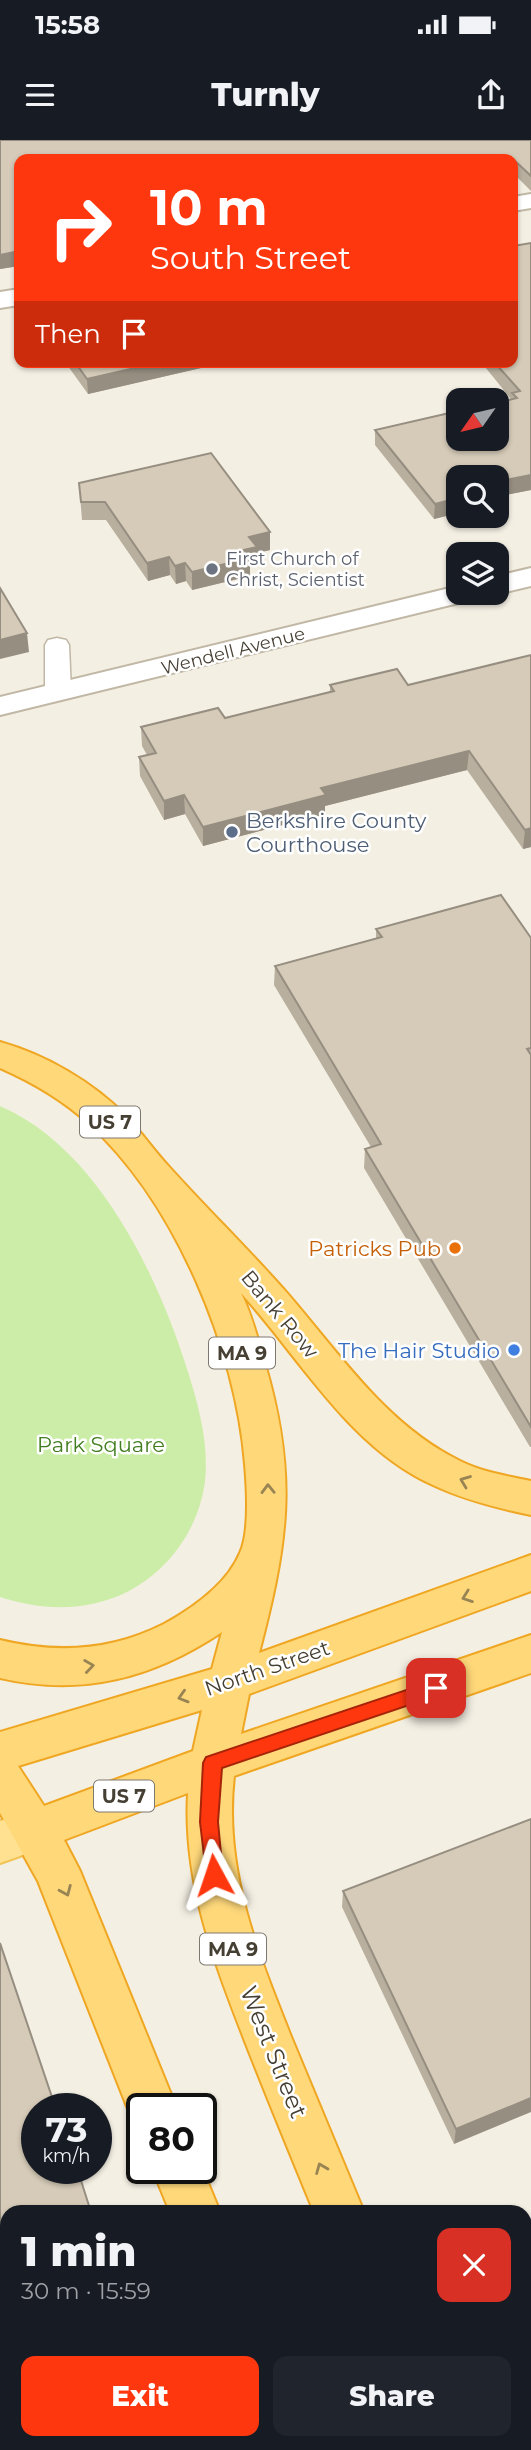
<!DOCTYPE html>
<meta charset="utf-8">
<style>
:root{--surface:#171b24;--page:#20242c;--text:#f1f3f6;--muted:#9ea1a6;--accent:#ff370f}
body{margin:0;font-family:Montserrat,sans-serif;background:var(--page);color:var(--text);height:100vh;display:flex;flex-direction:column;font-size:26px;white-space:nowrap}
*{box-sizing:border-box;margin:0}
p{font-size:23px;color:var(--muted)}
.icon{flex:none;width:38px;height:38px;fill:none;stroke:currentColor;stroke-width:2;stroke-linecap:round;stroke-linejoin:round}
.map{position:relative;flex:1;overflow:hidden}
.panel{position:absolute;left:0px;top:2065px;width:532px;height:245px;display:flex;flex-direction:column;background:var(--surface);border-radius:21px 21px 0 0;box-shadow:0 2px 5px #0004}
.panel>*{flex:none}
.hud{position:absolute;left:14px;top:14px;width:504px;height:214px;border-radius:14px;box-shadow:0 2px 5px #0004;background:#ff370f;color:#fff;overflow:hidden}
.needle{width:46px;rotate:236deg}
.tools{position:absolute;left:446px;top:248px;display:grid;gap:14px}
.tools a{display:grid;place-items:center;width:63px;height:63px;border-radius:14px;background:var(--surface);box-shadow:0 2px 5px #0004;font-size:35px}
.speed{position:absolute;left:21px;top:1953px;display:flex;gap:14px;font-size:35px;font-weight:700;text-align:center}
.speed>*{display:grid;place-content:center;width:91px;height:91px;border-radius:50%;background:var(--surface);box-shadow:0 2px 5px #0004;line-height:1}
.speed small{font-size:18px;font-weight:400}
.speed .limit{border:4px solid #111;border-radius:10px;background:#fff;color:#111}
.pin{position:absolute;display:grid;place-items:center;width:60px;height:60px;color:#fff;margin:-30px;border-radius:14px;box-shadow:0 4px 10px #0006}
.me{position:absolute;width:77px;margin:-38px;rotate:355deg;stroke-linejoin:round;filter:drop-shadow(0 0 5px #0008)}
.turn{display:flex;align-items:center;gap:24px;height:147px;padding:0 21px;font-size:32px}
.turn .icon{width:91px;height:91px;stroke-width:2.5}
.turn b{display:block;font-size:49px;line-height:60px}
.then{display:flex;align-items:center;height:66px;padding:0 21px;background:#0003;gap:14px;font-size:26px}
.round{display:grid;place-items:center;flex:none;width:74px;height:74px;border-radius:14px;background:var(--page)}
.head{display:flex;align-items:center;justify-content:space-between;height:119px;padding:0 21px}
h1{font-size:42px;font-weight:800;line-height:52px}
.button{display:flex;gap:14px;margin-top:auto;padding:14px 21px}
.button a{flex:1;height:80px;border-radius:14px;background:var(--accent);color:#fff;font-size:28px;font-weight:800;line-height:80px;text-align:center}
.button a+a{background:var(--page);color:var(--text)}
.status{display:flex;justify-content:space-between;align-items:center;height:49px;padding:0 35px;background:var(--surface);direction:ltr}
.status svg{height:19px;fill:currentColor}
header{display:flex;justify-content:space-between;align-items:center;height:91px;padding:0 21px;background:var(--surface);font-size:32px;font-weight:800}
.map>svg:first-child{display:block}
.green{fill:#cceda7}
.lines{fill:none;stroke-linecap:round;stroke-linejoin:round}
.service-casing{stroke:#c0b7a5;stroke-width:3}
.minor-casing{stroke:#c0b7a5;stroke-width:4}
.primary-casing{stroke:#f1c455;stroke-width:4}
.trunk-casing{stroke:#efa723;stroke-width:4}
.service{fill:#fff;fill-rule:evenodd}
.minor{fill:#fff;fill-rule:evenodd}
.primary{fill:#ffe191;fill-rule:evenodd}
.trunk{fill:#ffd87a;fill-rule:evenodd}
.wall{fill:#b8af9e}
.shaded-wall{fill:#968e81}
.building{fill:#d6cbb8;stroke:#968e81;stroke-width:2}
.oneway{stroke:#998453}
.route{fill:#ff370f;stroke:#a6240a;stroke-width:2}
.worship-dot{fill:#6b7280;stroke:#fff;stroke-width:2.5}
.service-dot{fill:#5c6f8a;stroke:#fff;stroke-width:2.5}
.food-dot{fill:#e8710a;stroke:#fff;stroke-width:2.5}
.shop-dot{fill:#3f7fe0;stroke:#fff;stroke-width:2.5}
.labels{text-anchor:middle;dominant-baseline:central;stroke-width:5;stroke-linejoin:round;paint-order:stroke}
.far-worship-label{font-size:18px;fill:#5b616d;stroke:#fff;text-anchor:start}
.far-street-label{font-size:18px;fill:#463f33;stroke:#fff}
.shield{fill:#fff;stroke:#7e7970;stroke-width:2}
.shield-label{font-size:19px;font-weight:bold;fill:#463f33}
.service-label{font-size:21px;fill:#4e5e75;stroke:#fff;text-anchor:start}
.food-label{font-size:21px;fill:#c56008;stroke:#fff;text-anchor:end}
.street-label{font-size:21px;fill:#463f33;stroke:#fff}
.shop-label{font-size:21px;fill:#366cbe;stroke:#fff;text-anchor:end}
.park-label{font-size:21px;fill:#427e20;stroke:#fff}
.near-street-label{font-size:24px;fill:#463f33;stroke:#fff}
</style>
<div class="status"><b>15:58</b><svg viewBox="0 0 49 12"><path d="M0 12V9h3v3zM5 12V6h3v6zM10 12V3h3v9zM15 12V0h3v12zM26 1h20v11H26zM47 4h2v5h-2z"/></svg></div>
<header><svg class="icon" aria-label="menu" viewBox="0 0 24 24"><path d="M4 6h16M4 12h16M4 18h16"/></svg>Turnly<svg class="icon" aria-label="share" viewBox="0 0 24 24"><path d="M12 15V3M7 8l5-5 5 5M5 13v7h14v-7"/></svg></header>
<div class="map">
<svg width="531" height="2310" viewBox="0 0 531 2310">
<rect width="100%" height="100%" fill="#f4efe3"/>
<path class="green" d="M0,966C98,1008 158,1136 188,1232C199,1267 209,1305 205,1341C199,1388 170,1429 129,1451C88,1472 43,1471 0,1457Z"/>
<g class="lines">
<defs>
<polygon id="service" points="57,498 66,500 69,505 71,552 67,557 58,560 49,557 45,552 45,505 48,500"/>
<g id="minor">
<polygon points="531,54 531,68 513,71 513,57"/>
<polygon points="19,149 19,165 0,168 0,152"/>
<polygon points="531,428 531,446 497,454 495,453 497,453 497,436"/>
<polygon points="458,446 458,453 480,453 475,459 0,575 0,557"/>
</g>
<polygon id="primary" points="35,1669 51,1675 58,1690 51,1705 0,1723 0,1681"/>
<g id="trunk">
<path d="M0,902C46,915 93,942 126,976C142,993 155,1012 171,1029C209,1071 249,1110 287,1153C339,1213 386,1285 460,1321C482,1332 507,1336 531,1341V1375C497,1368 465,1360 433,1345C350,1308 300,1218 241,1153C252,1175 258,1200 265,1224C298,1336 288,1402 259,1513L531,1415V1451L249,1554L241,1594L531,1495V1533L234,1636C223,1729 258,1814 292,1899C316,1957 340,2014 364,2072H314C291,2016 268,1960 246,1904C214,1821 183,1743 188,1653L64,1700L80,1731L177,1969H142V1988L136,1986L128,1969L38,1741L0,1673V1592L212,1529L222,1492C153,1538 82,1557 0,1538V1500C57,1514 111,1511 164,1484C193,1468 227,1444 240,1413C250,1392 247,1347 245,1324C236,1209 175,1062 89,984C63,960 32,942 0,928ZM202,1570L193,1611L44,1666L18,1626Z"/>
<polygon points="201,2026 220,2072 170,2072 152,2028"/>
<polygon points="256,2303 310,2303 313,2310 259,2310"/>
<polygon points="407,2303 461,2303 464,2310 410,2310"/>
</g>
</defs>
<use href="#service" class="service-casing"/>
<use href="#minor" class="minor-casing"/>
<use href="#primary" class="primary-casing"/>
<use href="#trunk" class="trunk-casing"/>
<use href="#service" class="service"/>
<use href="#minor" class="minor"/>
<use href="#primary" class="primary"/>
<use href="#trunk" class="trunk"/>
</g>
<g class="wall">
<polygon points="0,0 531,0 531,51 513,33 513,19 19,19 19,126 0,129"/>
<polygon points="513,106 531,350 506,355 505,362 458,338 458,373 434,379 375,305 375,290 511,259 481,222 513,222"/>
<polygon points="65,222 250,222 230,226 227,222 88,254"/>
<polygon points="79,343 270,392 270,410 257,413 257,425 250,427 250,436 192,450 186,441 176,444 170,435 148,441 106,380 82,380"/>
<polygon points="531,515 531,707 523,709 467,630 325,666 325,674 203,706 185,674 164,680 140,636 139,617 147,615 142,606 141,587 225,578 330,552 330,545 408,545"/>
<polygon points="376,789 531,798 531,1307 530,1307 364,1028 365,1009 371,1007 274,845 275,826 376,798"/>
<polygon points="531,1679 454,2004 342,1767 343,1751"/>
</g>
<g class="shaded-wall">
<polygon points="19,111 19,126 0,129 0,115"/>
<polygon points="161,222 227,222 88,254 87,239"/>
<polygon points="230,222 250,222 230,226"/>
<polygon points="531,335 531,350 506,355 505,362 497,364 497,349 501,341"/>
<polygon points="458,358 458,373 434,379 435,364"/>
<polygon points="270,392 270,410 257,413 257,425 250,427 250,436 192,450 192,432 244,410 249,397"/>
<polygon points="169,417 170,435 148,441 147,423"/>
<polygon points="185,423 186,441 176,444 175,426"/>
<polygon points="27,493 29,512 0,519 0,500"/>
<polygon points="469,611 467,630 325,666 325,674 203,706 203,687 321,648"/>
<polygon points="184,655 185,674 164,680 164,661"/>
<polygon points="531,688 531,707 523,709 525,690"/>
<polygon points="531,1958 531,1972 454,2004 456,1989"/>
</g>
<g class="building">
<polygon points="0,0 531,0 531,36 513,19 19,19 19,111 0,115"/>
<polygon points="531,103 531,335 501,341 506,347 497,349 497,338 458,338 458,358 435,364 375,290 458,271 458,299 497,299 497,263 517,258 512,253 520,251 494,222 513,222 513,106"/>
<polygon points="75,222 161,222 87,239"/>
<polygon points="211,313 270,392 249,397 257,407 244,410 250,418 192,432 185,423 175,426 169,417 147,423 105,362 81,362 79,343"/>
<polygon points="0,448 27,493 0,500"/>
<polygon points="531,515 531,688 525,690 469,611 321,648 326,655 203,687 184,655 164,661 139,617 156,613 141,587 218,568 225,578 334,551 330,545 397,529 408,545"/>
<polygon points="501,755 531,798 531,908 527,909 531,915 531,1287 365,1009 381,1004 275,826 382,797 376,789"/>
<polygon points="531,1679 531,1958 456,1989 343,1751"/>
<polygon points="0,1803 56,1969 37,1969 37,2028 77,2028 91,2072 7,2072 7,2303 170,2303 172,2310 0,2310"/>
</g>
<defs><path id="oneway-chevron" d="M-2-3.5L2.5 0L-2 3.5" fill="none" stroke-width="1.6" stroke-linecap="round" stroke-linejoin="round" transform="scale(1.75)"/></defs>
<g class="oneway">
<use href="#oneway-chevron" transform="translate(465 1341) rotate(-159)"/>
<use href="#oneway-chevron" transform="translate(268 1349) rotate(-91)"/>
<use href="#oneway-chevron" transform="translate(467 1457) rotate(160)"/>
<use href="#oneway-chevron" transform="translate(89 1526) rotate(-8)"/>
<use href="#oneway-chevron" transform="translate(183 1557) rotate(163)"/>
<use href="#oneway-chevron" transform="translate(66 1751) rotate(67)"/>
<use href="#oneway-chevron" transform="translate(321 2028) rotate(-112)"/>
</g>
<polygon class="route" points="436,1540 442,1543 445,1548 442,1554 222,1628 218,1682 223,1735 221,1741 214,1744 207,1741 200,1682 203,1623 206,1617"/>
<circle class="worship-dot" cx="212" cy="429" r="7"/>
<circle class="service-dot" cx="232" cy="692" r="7"/>
<circle class="food-dot" cx="455" cy="1108" r="7"/>
<circle class="shop-dot" cx="514" cy="1210" r="7"/>
<g class="labels">
<g class="far-worship-label">
<text x="226" y="419">First Church of<tspan x="226" dy="21">Christ, Scientist</tspan></text>
</g>
<g class="far-street-label">
<text transform="translate(233 511) rotate(-14)">Wendell Avenue</text>
</g>
<g class="shield">
<rect x="80" y="966.5" width="60" height="31" rx="5"/>
<rect x="209" y="1197.5" width="66" height="31" rx="5"/>
<rect x="94" y="1640.5" width="60" height="31" rx="5"/>
<rect x="200" y="1793.5" width="66" height="31" rx="5"/>
</g>
<g class="shield-label">
<text x="110" y="982">US 7</text>
<text x="242" y="1213">MA 9</text>
<text x="124" y="1656">US 7</text>
<text x="233" y="1809">MA 9</text>
</g>
<g class="service-label">
<text x="246" y="680">Berkshire County<tspan x="246" dy="24">Courthouse</tspan></text>
</g>
<g class="food-label">
<text x="441" y="1108">Patricks Pub</text>
</g>
<g class="street-label">
<text transform="translate(280 1174) rotate(50)">Bank Row</text>
<text transform="translate(267 1528) rotate(-19)">North Street</text>
</g>
<g class="shop-label">
<text x="500" y="1210">The Hair Studio</text>
</g>
<g class="park-label">
<text x="101" y="1304">Park Square</text>
</g>
<g class="near-street-label">
<text transform="translate(274 1912) rotate(68)">West Street</text>
</g>
</g>
</svg>
<div class="tools">
<a><svg class="needle" viewBox="-14 -14 28 28"><path d="M0-13l5 13h-10z" fill="#e53935"/><path d="M0 13l5-13h-10z" fill="#9ea1a6"/></svg></a>
<a><svg class="icon" aria-label="search" viewBox="0 0 24 24"><circle cx="10" cy="10" r="6"/><path d="M15 15l6 6"/></svg></a>
<a><svg class="icon" aria-label="layers" viewBox="0 0 24 24"><path d="M12 4l9 5-9 5-9-5zM3 14l9 5 9-5"/></svg></a>
</div>
<div class="speed"><div>73<small>km/h</small></div><div class="limit">80</div></div>
<div class="pin" style="left:436px;top:1548px;background:#d93025"><svg class="icon" aria-label="arrive" viewBox="0 0 24 24"><path d="M6 21V4h12l-3 4 3 4H6"/></svg></div>
<svg class="me" style="left:214px;top:1735px" viewBox="-20 -20 40 40"><path d="M0-17L14 15 0 8-14 15z" fill="#ff370f" stroke="#fff" stroke-width="4"/></svg>
<div class="hud">
<div class="turn"><svg class="icon" aria-label="right" viewBox="0 0 24 24"><path d="M7 20v-9h11M14 6l5 5-5 5"/></svg><div><b>10 m</b>South Street</div></div>
<div class="then">Then<svg class="icon" aria-label="arrive" viewBox="0 0 24 24"><path d="M6 21V4h12l-3 4 3 4H6"/></svg></div>
</div>
<section class="panel">
<div class="head"><div><h1>1 min</h1><p>30 m · 15:59</p></div><a class="round" style="background:#d93025;color:#fff"><svg class="icon" aria-label="close" viewBox="0 0 24 24"><path d="M6 6l12 12M18 6L6 18"/></svg></a></div>
<div class="button"><a>Exit</a><a>Share</a></div>
</section>
</div>
